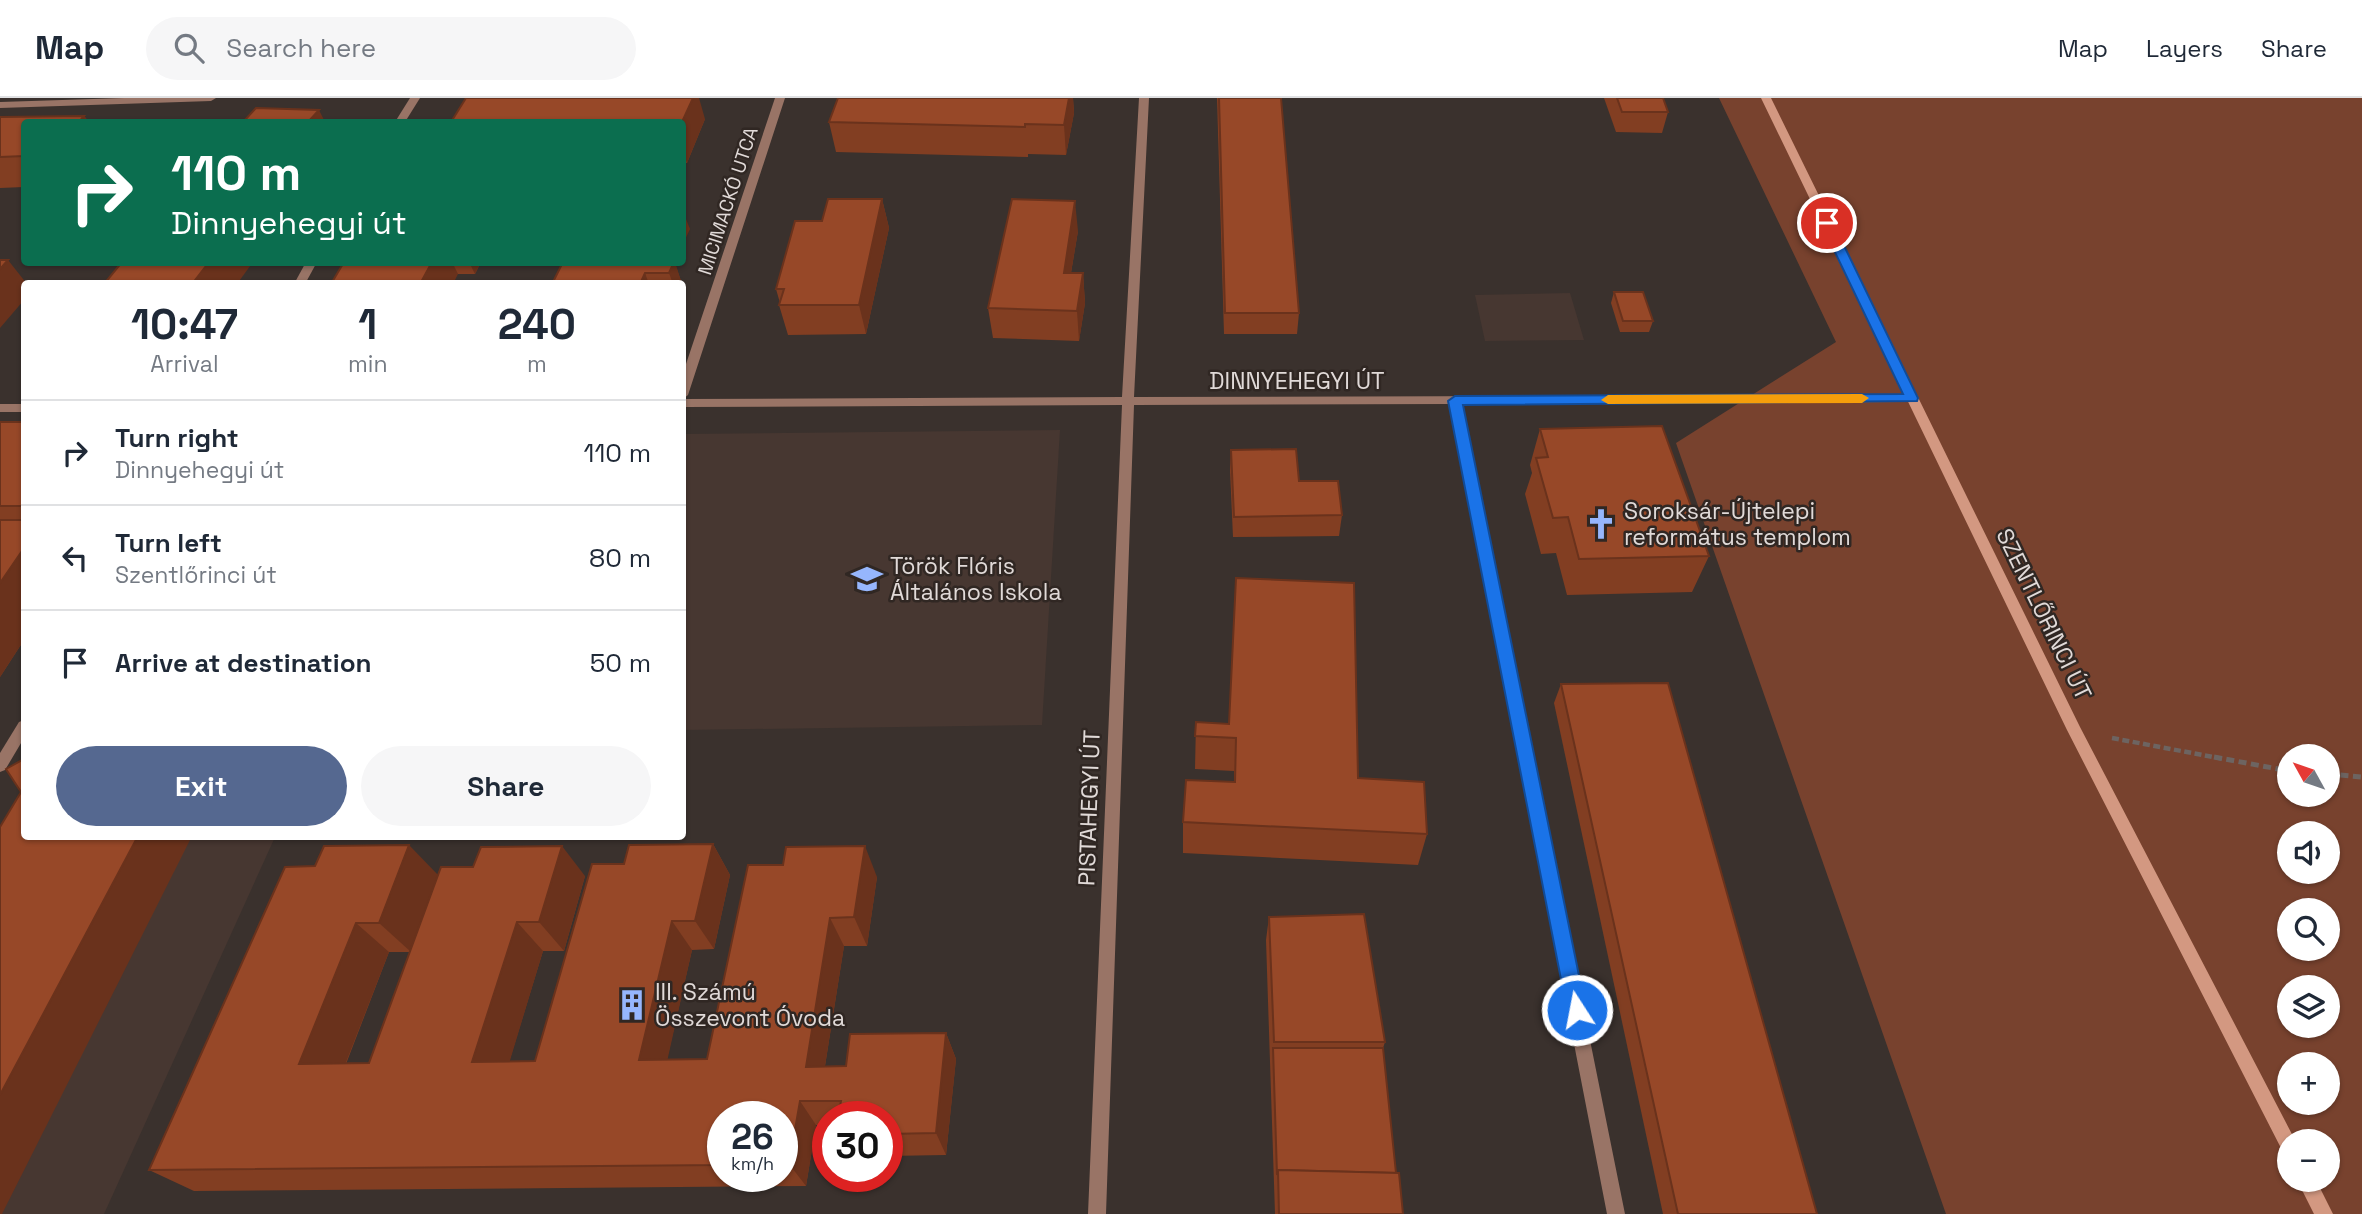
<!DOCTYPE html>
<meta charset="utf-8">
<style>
:root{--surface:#fff;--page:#f6f6f7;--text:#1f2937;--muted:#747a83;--line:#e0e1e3;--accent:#556890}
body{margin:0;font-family:"Space Grotesk",sans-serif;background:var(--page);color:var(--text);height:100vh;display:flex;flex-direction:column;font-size:26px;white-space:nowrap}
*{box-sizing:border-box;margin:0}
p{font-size:23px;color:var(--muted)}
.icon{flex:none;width:38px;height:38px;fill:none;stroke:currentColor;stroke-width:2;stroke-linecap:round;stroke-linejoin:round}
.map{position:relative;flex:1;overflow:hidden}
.side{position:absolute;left:21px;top:182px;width:665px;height:560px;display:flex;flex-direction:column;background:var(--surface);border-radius:7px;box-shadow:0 2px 5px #0004}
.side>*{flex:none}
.guide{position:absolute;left:21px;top:21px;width:665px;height:147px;border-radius:7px;box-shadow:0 2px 5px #0004;background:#0b6e4f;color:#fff;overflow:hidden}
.needle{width:46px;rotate:310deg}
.tools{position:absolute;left:2277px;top:646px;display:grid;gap:14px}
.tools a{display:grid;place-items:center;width:63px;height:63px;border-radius:50%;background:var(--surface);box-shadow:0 2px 5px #0004;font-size:35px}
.speed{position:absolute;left:707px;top:1003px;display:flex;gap:14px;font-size:35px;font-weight:700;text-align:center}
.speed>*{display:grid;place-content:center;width:91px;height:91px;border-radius:50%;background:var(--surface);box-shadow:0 2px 5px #0004;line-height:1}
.speed small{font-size:18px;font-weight:400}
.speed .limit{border:10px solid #d22;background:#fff;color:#111}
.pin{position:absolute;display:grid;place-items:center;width:60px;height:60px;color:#fff;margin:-30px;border:4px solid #fff;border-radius:50%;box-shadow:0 2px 7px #0007}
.me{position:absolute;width:77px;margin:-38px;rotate:349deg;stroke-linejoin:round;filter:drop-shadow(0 0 5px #0008)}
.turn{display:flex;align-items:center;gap:24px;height:147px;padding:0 35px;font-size:32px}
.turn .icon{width:91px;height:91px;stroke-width:2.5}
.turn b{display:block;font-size:49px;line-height:60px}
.eta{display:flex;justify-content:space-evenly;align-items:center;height:119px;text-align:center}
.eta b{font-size:42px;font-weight:700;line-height:49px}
.primary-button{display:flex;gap:14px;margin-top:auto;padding:14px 35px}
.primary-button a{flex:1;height:80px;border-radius:42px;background:var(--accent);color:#fff;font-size:28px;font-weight:700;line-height:80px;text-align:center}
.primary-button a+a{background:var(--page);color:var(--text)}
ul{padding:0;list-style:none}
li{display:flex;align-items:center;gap:21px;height:105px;padding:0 35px;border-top:2px solid var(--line)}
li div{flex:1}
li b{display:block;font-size:26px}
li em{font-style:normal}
header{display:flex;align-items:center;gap:42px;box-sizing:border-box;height:98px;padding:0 35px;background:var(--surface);border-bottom:2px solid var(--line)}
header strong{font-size:33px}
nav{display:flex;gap:38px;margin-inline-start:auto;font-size:24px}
.search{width:490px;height:63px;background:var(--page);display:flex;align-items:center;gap:18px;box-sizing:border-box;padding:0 24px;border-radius:38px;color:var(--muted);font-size:26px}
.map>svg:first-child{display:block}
.built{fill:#473731}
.green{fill:#78422e;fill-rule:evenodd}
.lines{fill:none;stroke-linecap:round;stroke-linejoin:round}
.path-far1{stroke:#6d6461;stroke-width:4.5;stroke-dasharray:7 3.5;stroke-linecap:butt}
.path{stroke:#6d6461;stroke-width:5;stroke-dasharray:8 4.5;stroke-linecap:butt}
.street{fill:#997466;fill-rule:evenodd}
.secondary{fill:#d39881;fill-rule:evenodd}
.wall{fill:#823e22;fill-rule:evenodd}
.shaded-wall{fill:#6a321c}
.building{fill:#974828;stroke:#6a321c;stroke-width:2}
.route{fill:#1a73e8;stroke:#114b97;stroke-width:2}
.slow{fill:#f59e0b}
.labels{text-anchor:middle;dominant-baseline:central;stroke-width:5;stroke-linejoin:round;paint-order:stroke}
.far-street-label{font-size:19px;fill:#e1dad8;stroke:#302723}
.street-label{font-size:23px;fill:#e1dad8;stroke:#302723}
.poi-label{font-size:23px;fill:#e1dad8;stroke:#302723;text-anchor:start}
</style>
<header>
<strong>Map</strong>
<div class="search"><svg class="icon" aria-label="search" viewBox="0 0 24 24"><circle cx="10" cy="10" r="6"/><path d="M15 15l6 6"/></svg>Search here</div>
<nav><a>Map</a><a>Layers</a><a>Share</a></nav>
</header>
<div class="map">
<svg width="2362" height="1116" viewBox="0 0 2362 1116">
<rect width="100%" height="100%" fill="#3a312d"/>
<g class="built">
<polygon points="1570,195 1584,242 1485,243 1475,197"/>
<polygon points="1060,332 1042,627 683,632 683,336"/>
<polygon points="54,739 275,739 104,1116 0,1116"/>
</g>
<path class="green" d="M1719,0H2362V1116H1946L1676,345L1836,244ZM2289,658H2328V696H2289ZM2289,735H2328V774H2289ZM2289,812H2328V850H2289ZM2289,889H2328V928H2289ZM2289,966H2328V1004H2289ZM2289,1043H2328V1082H2289Z"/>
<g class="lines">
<polyline class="path-far1" points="2112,640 2224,661"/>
<g class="path">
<polyline points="2214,659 2289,673"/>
<polyline points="2328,676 2362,679"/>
</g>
<g class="street">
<polygon points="124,0 216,0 211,3 0,10 0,4"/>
<polygon points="410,0 420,0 405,24 395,24"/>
<polygon points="775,0 785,0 688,297 683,301 1122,299 1139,0 1149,0 1134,299 1916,297 1918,300 1912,304 1462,306 1625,1116 1607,1116 1450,306 1134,307 1106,1116 1088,1116 1122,307 682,309 682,278"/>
<polygon points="306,164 317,164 305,186 294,186"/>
<rect x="0" y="306" width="24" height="8"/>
<polygon points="24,622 24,640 5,672 0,674 0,655 19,624"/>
</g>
<g class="secondary">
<polygon points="1761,0 1771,0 2080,629 2295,1042 2289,1043 2289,1057 2283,1054 2067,632"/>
<polygon points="2297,1082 2316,1082 2333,1116 2314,1116"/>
</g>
</g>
<g class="wall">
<polygon points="838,0 1073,0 1074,15 1066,57 1028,56 1028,59 836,54 829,24"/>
<polygon points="1217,0 1281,0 1299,215 1297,236 1224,236"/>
<polygon points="1604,0 1663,0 1668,14 1662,35 1616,34"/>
<polygon points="84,18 89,24 24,24 24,89 0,90 0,19"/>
<polygon points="705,21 687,65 682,65 682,24"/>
<polygon points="882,101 889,130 866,236 788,237 779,207 780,205 776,191 822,123"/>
<polygon points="1078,133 1071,175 1083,175 1085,205 1079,243 993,240 988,210"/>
<polygon points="344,164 481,164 475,176 458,176"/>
<polygon points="675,166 682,186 552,186"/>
<polygon points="1614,194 1653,223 1649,234 1620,234 1611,205"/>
<polygon points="0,324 24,324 24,542 0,579"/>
<polygon points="1540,331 1709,458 1692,494 1567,497 1556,455 1541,456 1525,396 1532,375 1530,367"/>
<polygon points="1231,352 1299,383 1342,417 1339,438 1233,439 1230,372"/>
<polygon points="1561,586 1817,1116 1663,1116 1554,605"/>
<polygon points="1196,624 1358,680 1427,736 1418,767 1183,755 1183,724 1234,684 1234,673 1195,671"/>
<path d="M713,746L730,777L714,851L692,852L667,961H707L748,767L877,779L867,848H844L825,968H846L946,935L956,961L946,1057L887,1058V1018H828V1027H816L806,1088L194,1093L149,1072L315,768L438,777L585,778L564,853H543L509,964L535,963L624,766ZM389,854H410L369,965L346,966ZM723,1018H782V1078H723Z"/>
<polygon points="1269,819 1385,944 1383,950 1396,1075 1403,1116 1275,1116 1266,842"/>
</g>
<g class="shaded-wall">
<polygon points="693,0 699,0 705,21 687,65 682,50 682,24"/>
<polygon points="1069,0 1073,0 1074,15 1066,57 1064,27"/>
<polygon points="319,12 325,24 308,24"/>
<polygon points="84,18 89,24 79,24"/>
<polygon points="882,101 889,130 866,236 859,207"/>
<polygon points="1075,103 1078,133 1066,204 1064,175"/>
<polygon points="682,111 690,131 682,148"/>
<polygon points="8,162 27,186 24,186 24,202 0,230 0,171"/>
<polygon points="209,164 253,164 237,186 192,186"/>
<polygon points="432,164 452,164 458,176 453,186 420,186"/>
<polygon points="469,164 481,164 475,176"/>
<polygon points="652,164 675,164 682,186 673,186 669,175"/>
<polygon points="645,175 649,186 640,186"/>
<polygon points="1083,175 1085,205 1079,243 1077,213"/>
<polygon points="24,450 24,542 0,579 0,485"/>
<polygon points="138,738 192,738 2,1116 0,1116 0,997"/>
<polygon points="713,746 730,777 714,851 695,823"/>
<polygon points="409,747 438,777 411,854 379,825"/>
<polygon points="562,748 585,778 564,853 539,824"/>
<polygon points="865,748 877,779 867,848 854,819"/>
<polygon points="830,820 844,848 821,993 806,969"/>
<polygon points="672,823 692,852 662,986 639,962"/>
<polygon points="517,824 543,853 502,989 472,964"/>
<polygon points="356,825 389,854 336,990 299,966"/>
<polygon points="946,935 956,961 946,1057 936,1035"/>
<polygon points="800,1003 816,1027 806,1088 789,1066"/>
</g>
<g class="building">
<polygon points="466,0 693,0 682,24 451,24"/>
<polygon points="838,0 1069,0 1064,27 1025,26 1025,29 829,24"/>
<polygon points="1219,0 1281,0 1299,215 1225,215"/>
<polygon points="1617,0 1663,0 1668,14 1622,14"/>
<polygon points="256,10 319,12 308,24 243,24"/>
<polygon points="84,18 79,24 24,24 24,58 0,59 0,19"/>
<polygon points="828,101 882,101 859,207 779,207 784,191 776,191 795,123 822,123"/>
<polygon points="1012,101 1075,103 1064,175 1083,175 1077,213 988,210"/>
<polygon points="0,162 8,162 0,171"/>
<polygon points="122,164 209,164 192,186 104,186"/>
<polygon points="344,164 432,164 420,186 331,186"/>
<polygon points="563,164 674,164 669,175 645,175 640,186 552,186"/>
<polygon points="1614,194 1643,194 1653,223 1623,223"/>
<rect x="0" y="324" width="24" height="84"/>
<polygon points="1662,328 1709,458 1579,461 1568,419 1553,420 1536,360 1548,359 1540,331"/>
<polygon points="1296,351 1299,383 1338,383 1342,417 1234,419 1231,352"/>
<polygon points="0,422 24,422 24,450 0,485"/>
<polygon points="1236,480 1354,485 1358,680 1424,684 1427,736 1183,724 1186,682 1235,684 1236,640 1195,638 1196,624 1229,626"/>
<polygon points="1668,585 1817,1116 1678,1116 1561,586"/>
<polygon points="24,661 24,738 138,738 0,997 0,729 21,694 6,671"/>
<polygon points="713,746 695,823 672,823 639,962 707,961 748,767 783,767 786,749 865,748 854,819 830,820 806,969 846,968 850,936 946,935 936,1035 887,1036 887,1018 838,1018 841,1003 800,1003 789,1066 782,1066 782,1018 723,1018 723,1067 149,1072 285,769 315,768 324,748 409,747 379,825 356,825 299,966 369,965 441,769 473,769 481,749 562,748 539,824 517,824 472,964 535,963 592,766 624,766 629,747"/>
<polygon points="1364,816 1385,944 1274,944 1269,819"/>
<polygon points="1273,950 1383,950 1396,1075 1278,1072 1277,1077"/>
<polygon points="1278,1072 1399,1075 1403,1116 1279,1116"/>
</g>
<polygon class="route" points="1827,122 1833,125 1918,300 1917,303 1463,307 1586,912 1583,919 1577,922 1570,919 1567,912 1448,303 1455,298 1903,296 1821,125"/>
<polygon class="slow" points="1862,296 1869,300 1862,305 1608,306 1601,302 1608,297"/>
<defs>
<symbol id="church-bare" viewBox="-9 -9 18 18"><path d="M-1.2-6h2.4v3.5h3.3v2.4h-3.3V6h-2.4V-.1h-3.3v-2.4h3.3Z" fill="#96b6fd" stroke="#302723" stroke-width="2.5" paint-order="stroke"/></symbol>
<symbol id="school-bare" viewBox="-9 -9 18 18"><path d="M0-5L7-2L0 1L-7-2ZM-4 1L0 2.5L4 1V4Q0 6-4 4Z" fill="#96b6fd" stroke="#302723" stroke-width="2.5" paint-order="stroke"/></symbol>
<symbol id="building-bare" viewBox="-9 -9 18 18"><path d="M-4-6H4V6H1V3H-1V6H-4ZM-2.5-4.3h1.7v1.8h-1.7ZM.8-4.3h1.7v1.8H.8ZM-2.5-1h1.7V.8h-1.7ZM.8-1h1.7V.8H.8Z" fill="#96b6fd" stroke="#302723" stroke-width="2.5" paint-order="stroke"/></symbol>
</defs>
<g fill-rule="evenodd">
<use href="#church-bare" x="1579" y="404" width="44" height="44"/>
<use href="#school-bare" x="845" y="459" width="44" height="44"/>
<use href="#building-bare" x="610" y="885" width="44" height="44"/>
</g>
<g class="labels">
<g class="far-street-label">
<text transform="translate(728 103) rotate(-72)">MICIMACKÓ UTCA</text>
</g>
<g class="street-label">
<text x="1297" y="283">DINNYEHEGYI ÚT</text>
<text transform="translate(2044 516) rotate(64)">SZENTLŐRINCI ÚT</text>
<text transform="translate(1089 710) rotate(-88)">PISTAHEGYI ÚT</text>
</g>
<g class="poi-label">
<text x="1624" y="413">Soroksár-Újtelepi<tspan x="1624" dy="26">református templom</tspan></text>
<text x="890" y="468">Török Flóris<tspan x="890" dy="26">Általános Iskola</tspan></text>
<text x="655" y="894">III. Számú<tspan x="655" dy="26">Összevont Óvoda</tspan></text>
</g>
</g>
</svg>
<div class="tools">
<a><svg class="needle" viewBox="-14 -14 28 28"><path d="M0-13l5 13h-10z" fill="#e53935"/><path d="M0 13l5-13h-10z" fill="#747a83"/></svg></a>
<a><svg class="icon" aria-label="sound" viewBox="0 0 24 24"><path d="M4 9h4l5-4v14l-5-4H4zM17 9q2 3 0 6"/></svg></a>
<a><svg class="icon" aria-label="search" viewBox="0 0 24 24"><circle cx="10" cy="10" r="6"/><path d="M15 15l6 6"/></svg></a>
<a><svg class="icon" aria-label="layers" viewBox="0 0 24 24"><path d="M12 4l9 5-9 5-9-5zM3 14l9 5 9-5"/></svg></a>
<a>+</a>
<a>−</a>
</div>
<div class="speed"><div>26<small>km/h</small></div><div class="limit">30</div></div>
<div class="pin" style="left:1827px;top:125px;background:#d93025"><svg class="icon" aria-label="arrive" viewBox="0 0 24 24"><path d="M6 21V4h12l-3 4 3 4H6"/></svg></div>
<svg class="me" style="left:1577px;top:912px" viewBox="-20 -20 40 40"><circle r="17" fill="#1a73e8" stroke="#fff" stroke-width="3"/><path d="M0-11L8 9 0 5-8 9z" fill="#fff"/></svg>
<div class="guide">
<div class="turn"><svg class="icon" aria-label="right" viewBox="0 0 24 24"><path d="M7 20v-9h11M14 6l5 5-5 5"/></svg><div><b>110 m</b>Dinnyehegyi út</div></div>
</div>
<section class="side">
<div class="eta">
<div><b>10:47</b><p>Arrival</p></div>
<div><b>1</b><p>min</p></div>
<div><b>240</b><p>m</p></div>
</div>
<ul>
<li><svg class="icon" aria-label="right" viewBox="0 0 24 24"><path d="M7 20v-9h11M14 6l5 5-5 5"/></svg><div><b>Turn right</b><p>Dinnyehegyi út</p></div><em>110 m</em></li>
<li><svg class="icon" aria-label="left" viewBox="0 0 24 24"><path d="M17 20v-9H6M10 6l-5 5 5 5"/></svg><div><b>Turn left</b><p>Szentlőrinci út</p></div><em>80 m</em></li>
<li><svg class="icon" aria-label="arrive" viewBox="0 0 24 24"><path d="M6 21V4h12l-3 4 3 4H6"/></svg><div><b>Arrive at destination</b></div><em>50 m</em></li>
</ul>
<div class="primary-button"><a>Exit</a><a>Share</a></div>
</section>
</div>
